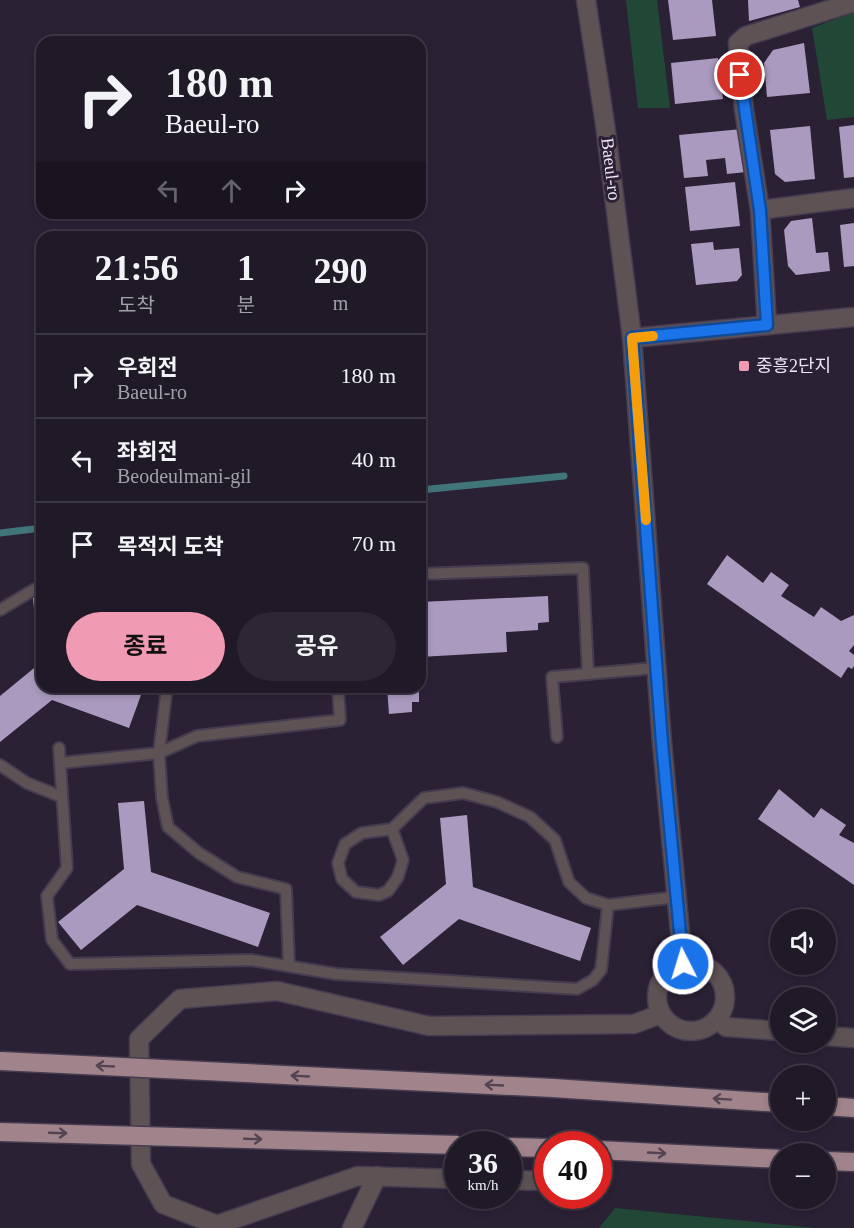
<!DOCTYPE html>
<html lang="ko">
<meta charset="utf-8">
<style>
:root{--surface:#201928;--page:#2d2634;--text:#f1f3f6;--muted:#a2a0a8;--line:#3d3845;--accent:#f09ab4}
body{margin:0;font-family:"Times New Roman","Noto Sans KR",serif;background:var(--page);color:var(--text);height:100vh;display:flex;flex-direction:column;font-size:22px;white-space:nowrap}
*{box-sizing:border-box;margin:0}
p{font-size:20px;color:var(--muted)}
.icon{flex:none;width:33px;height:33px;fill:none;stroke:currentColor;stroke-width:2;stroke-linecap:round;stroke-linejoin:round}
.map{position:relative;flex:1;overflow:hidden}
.sheet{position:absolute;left:36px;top:231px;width:390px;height:462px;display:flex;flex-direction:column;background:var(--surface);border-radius:18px;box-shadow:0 3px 9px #0003,0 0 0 2px var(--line)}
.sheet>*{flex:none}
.banner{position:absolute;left:36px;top:36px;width:390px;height:183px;border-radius:18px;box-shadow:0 3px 9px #0003,0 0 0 2px var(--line);background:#201928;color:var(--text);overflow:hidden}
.tools{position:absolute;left:770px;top:909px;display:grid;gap:12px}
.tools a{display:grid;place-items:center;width:66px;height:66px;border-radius:50%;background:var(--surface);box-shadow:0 3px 9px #0003,0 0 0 2px var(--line);font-size:30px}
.speed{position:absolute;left:444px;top:1131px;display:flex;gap:12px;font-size:30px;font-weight:700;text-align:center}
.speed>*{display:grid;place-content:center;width:78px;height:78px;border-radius:50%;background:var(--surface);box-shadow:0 3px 9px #0003,0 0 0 2px var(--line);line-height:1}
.speed small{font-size:15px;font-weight:400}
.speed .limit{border:9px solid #d22;background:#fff;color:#111}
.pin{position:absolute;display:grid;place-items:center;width:51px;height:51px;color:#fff;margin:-26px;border:3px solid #fff;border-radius:50%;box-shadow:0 2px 6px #0007}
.me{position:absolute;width:66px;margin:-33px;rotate:355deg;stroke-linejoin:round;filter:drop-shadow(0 0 4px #0008)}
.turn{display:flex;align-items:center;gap:21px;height:126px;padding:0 30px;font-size:27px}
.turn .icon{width:78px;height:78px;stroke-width:2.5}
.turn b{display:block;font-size:42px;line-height:51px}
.lanes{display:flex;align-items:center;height:57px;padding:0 30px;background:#0003;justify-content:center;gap:30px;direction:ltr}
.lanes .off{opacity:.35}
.eta{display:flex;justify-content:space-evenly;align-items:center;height:102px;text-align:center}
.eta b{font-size:36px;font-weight:700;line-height:42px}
.action{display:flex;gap:12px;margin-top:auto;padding:12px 30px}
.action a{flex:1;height:69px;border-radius:36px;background:var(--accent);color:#111;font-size:24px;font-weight:700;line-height:69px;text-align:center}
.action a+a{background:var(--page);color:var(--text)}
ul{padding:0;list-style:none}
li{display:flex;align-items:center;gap:18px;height:84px;padding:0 30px;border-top:2px solid var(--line)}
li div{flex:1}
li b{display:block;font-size:22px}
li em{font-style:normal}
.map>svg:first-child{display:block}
.green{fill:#214837}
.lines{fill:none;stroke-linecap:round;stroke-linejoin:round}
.stream{stroke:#40757a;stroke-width:7}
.building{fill:#ab9abf}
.service-casing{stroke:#463c50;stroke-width:14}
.minor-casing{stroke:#463c50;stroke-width:21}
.tertiary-casing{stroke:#463c50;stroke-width:21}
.trunk-casing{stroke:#463c50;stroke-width:21}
.service{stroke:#5e5255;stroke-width:10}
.minor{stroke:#5e5255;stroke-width:18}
.tertiary{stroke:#5e5255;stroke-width:18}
.trunk{stroke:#a1848b;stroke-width:18}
.trunk-bridge-casing{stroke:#463c50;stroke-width:21;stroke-linecap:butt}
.trunk-bridge{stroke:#a1848b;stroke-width:18}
.oneway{stroke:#544453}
.route-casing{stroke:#114b97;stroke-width:15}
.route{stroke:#1a73e8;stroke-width:10}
.slow{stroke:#f59e0b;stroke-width:10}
.poi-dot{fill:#f09ab4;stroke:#2b2135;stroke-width:2}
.labels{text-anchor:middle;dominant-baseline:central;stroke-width:6;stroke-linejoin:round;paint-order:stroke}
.street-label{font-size:18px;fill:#ebe5f3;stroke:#2b2135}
.poi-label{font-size:18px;fill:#ebe5f3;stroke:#2b2135;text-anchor:start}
</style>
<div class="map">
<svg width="854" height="1228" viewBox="0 0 854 1228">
<rect width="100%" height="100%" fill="#2b2135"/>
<g class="green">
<polygon points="626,0 657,0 670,108 638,108"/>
<polygon points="854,12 854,117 827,120 812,28"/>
<polygon points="615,1208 816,1228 599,1228"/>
</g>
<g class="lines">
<g class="stream">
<polyline points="420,490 564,476"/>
<polyline points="0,533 42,528"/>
</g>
</g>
<g class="building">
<polygon points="668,0 712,0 716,36 673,40"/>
<polygon points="748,0 798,0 800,7 749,21"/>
<polygon points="804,43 810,93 767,97 764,63 773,50"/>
<polygon points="718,58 723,99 675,104 671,63"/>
<polygon points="854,125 854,177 844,178 839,127"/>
<polygon points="810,126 815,179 785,182 775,174 770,130"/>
<polygon points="742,129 746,172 727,174 725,158 706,160 708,176 684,178 679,135"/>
<polygon points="735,182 740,226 690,231 685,187"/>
<polygon points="812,218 816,253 828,252 830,271 796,275 788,266 784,230 791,221"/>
<polygon points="854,223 854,266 844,267 840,225"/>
<polygon points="713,242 714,250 739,248 742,275 737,281 696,285 691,244"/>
<polygon points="727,555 763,583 771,572 789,585 781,596 814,617 821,607 841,621 854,615 854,645 849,651 854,655 854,666 852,669 848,667 841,678 707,584"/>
<polygon points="548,596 549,622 538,623 538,630 506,632 507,652 420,657 420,602"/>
<polygon points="42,597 42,687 119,687 141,695 129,728 52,700 0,742 0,696 39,664 33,598"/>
<polygon points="387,687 419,687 419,702 412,702 412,712 389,714"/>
<polygon points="779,789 814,818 821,808 846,825 839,835 854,843 854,885 758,819"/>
<polygon points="144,801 151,872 270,913 258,947 137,905 81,950 58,922 124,869 118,803"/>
<polygon points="467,815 473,887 591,928 580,961 459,919 403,965 380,937 446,884 440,818"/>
</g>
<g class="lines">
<defs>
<g id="service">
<polyline points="420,574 583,568 588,674"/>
<polyline points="0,610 35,589 42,589"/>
<polyline points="167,687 159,753 162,798 168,827 199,853 237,877 286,889 289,966"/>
<polyline points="557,737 552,677 656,668"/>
<polyline points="59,748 67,868 47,896 52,940 70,964 251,960 336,974 577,989 593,980 601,970 608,905"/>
<polyline points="60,763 159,753 197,736 340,720 338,687"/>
<polyline points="0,765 27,783 62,797"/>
<polyline points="392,829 403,860 398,877 388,891 379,895 356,892 342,879 338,863 345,844 362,833 392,829 424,798 463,793 497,802 530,817 555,840 569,882 586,898 608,905 677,897"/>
</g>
<g id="minor">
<polyline points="760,210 854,198"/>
<polyline points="767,325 760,210 744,110 738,43 746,36 854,2"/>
<circle cx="691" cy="997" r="34"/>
<polyline points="718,1019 726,1027 780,1031"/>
<polyline points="825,1036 854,1038"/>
<polyline points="458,1179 358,1176 217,1225 163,1204 141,1164 139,1039 180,999 277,991 429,1026 634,1024 661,1014"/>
<polyline points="508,1180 548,1181"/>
<polyline points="352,1228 377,1176"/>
</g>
<g id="tertiary">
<polyline points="586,0 605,124 632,338 662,743 683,964"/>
<polyline points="632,338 854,317"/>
</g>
<g id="trunk">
<polyline points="553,1088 780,1103"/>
<polyline points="825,1106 854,1108"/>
<polyline points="508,1147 548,1148"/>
<polyline points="598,1150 780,1159"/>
<polyline points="825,1161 854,1162"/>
</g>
</defs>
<use href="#service" class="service-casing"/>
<use href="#minor" class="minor-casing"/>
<use href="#tertiary" class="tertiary-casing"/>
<use href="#trunk" class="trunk-casing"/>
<use href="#service" class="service"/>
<use href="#minor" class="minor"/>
<use href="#tertiary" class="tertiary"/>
<use href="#trunk" class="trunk"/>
<defs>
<g id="trunk-bridge">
<polyline points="0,1061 553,1088"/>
<polyline points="0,1132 458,1145"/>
</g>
</defs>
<use href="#trunk-bridge" class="trunk-bridge-casing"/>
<use href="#trunk-bridge" class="trunk-bridge"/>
</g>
<defs><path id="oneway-shaft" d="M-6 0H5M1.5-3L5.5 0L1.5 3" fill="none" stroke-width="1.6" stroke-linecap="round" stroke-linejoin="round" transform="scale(1.5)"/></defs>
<g class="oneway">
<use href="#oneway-shaft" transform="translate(105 1066) rotate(-177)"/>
<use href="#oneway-shaft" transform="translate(300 1076) rotate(-177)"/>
<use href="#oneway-shaft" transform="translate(494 1085) rotate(-177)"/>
<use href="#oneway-shaft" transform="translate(722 1099) rotate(-176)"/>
<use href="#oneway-shaft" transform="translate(58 1133) rotate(2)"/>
<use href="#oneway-shaft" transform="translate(253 1139) rotate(2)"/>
<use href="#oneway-shaft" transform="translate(657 1153) rotate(3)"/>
</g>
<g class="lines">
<defs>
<polyline id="route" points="683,964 662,743 632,338 767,325 760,210 740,75"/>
</defs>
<use href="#route" class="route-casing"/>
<use href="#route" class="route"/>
<polyline class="slow" points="646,520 632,338 653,336"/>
</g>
<rect class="poi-dot" x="738" y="360" width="12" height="12" rx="3"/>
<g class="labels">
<g class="street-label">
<text transform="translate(611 169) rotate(83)">Baeul-ro</text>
</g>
<g class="poi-label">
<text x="756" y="366">중흥2단지</text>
</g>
</g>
</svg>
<div class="tools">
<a><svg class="icon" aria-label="sound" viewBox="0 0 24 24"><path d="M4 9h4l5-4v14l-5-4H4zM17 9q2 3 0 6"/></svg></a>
<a><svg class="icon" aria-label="layers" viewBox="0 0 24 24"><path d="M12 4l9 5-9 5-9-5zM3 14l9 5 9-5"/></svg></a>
<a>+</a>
<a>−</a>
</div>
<div class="speed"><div>36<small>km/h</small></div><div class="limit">40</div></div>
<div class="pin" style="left:740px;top:75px;background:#d93025"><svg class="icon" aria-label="arrive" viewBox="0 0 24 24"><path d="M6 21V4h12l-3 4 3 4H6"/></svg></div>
<svg class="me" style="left:683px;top:964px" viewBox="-20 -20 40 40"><circle r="17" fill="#1a73e8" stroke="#fff" stroke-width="3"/><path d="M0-11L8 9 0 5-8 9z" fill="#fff"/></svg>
<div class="banner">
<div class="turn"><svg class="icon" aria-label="right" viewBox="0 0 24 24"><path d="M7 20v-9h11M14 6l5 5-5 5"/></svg><div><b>180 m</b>Baeul-ro</div></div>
<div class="lanes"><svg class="icon off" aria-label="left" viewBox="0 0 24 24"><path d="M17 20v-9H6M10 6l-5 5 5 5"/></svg><svg class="icon off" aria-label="ahead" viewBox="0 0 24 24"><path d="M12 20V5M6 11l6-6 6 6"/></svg><svg class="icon" aria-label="right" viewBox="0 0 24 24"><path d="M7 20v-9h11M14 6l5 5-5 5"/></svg></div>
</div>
<section class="sheet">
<div class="eta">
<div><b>21:56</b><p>도착</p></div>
<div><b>1</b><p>분</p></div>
<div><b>290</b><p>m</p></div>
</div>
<ul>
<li><svg class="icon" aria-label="right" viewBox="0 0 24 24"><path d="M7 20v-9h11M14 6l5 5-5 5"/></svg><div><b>우회전</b><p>Baeul-ro</p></div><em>180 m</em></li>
<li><svg class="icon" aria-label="left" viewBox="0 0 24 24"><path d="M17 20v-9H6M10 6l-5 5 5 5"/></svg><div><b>좌회전</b><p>Beodeulmani-gil</p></div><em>40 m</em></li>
<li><svg class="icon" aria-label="arrive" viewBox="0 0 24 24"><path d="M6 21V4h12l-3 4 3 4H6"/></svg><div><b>목적지 도착</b></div><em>70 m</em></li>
</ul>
<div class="action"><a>종료</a><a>공유</a></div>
</section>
</div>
